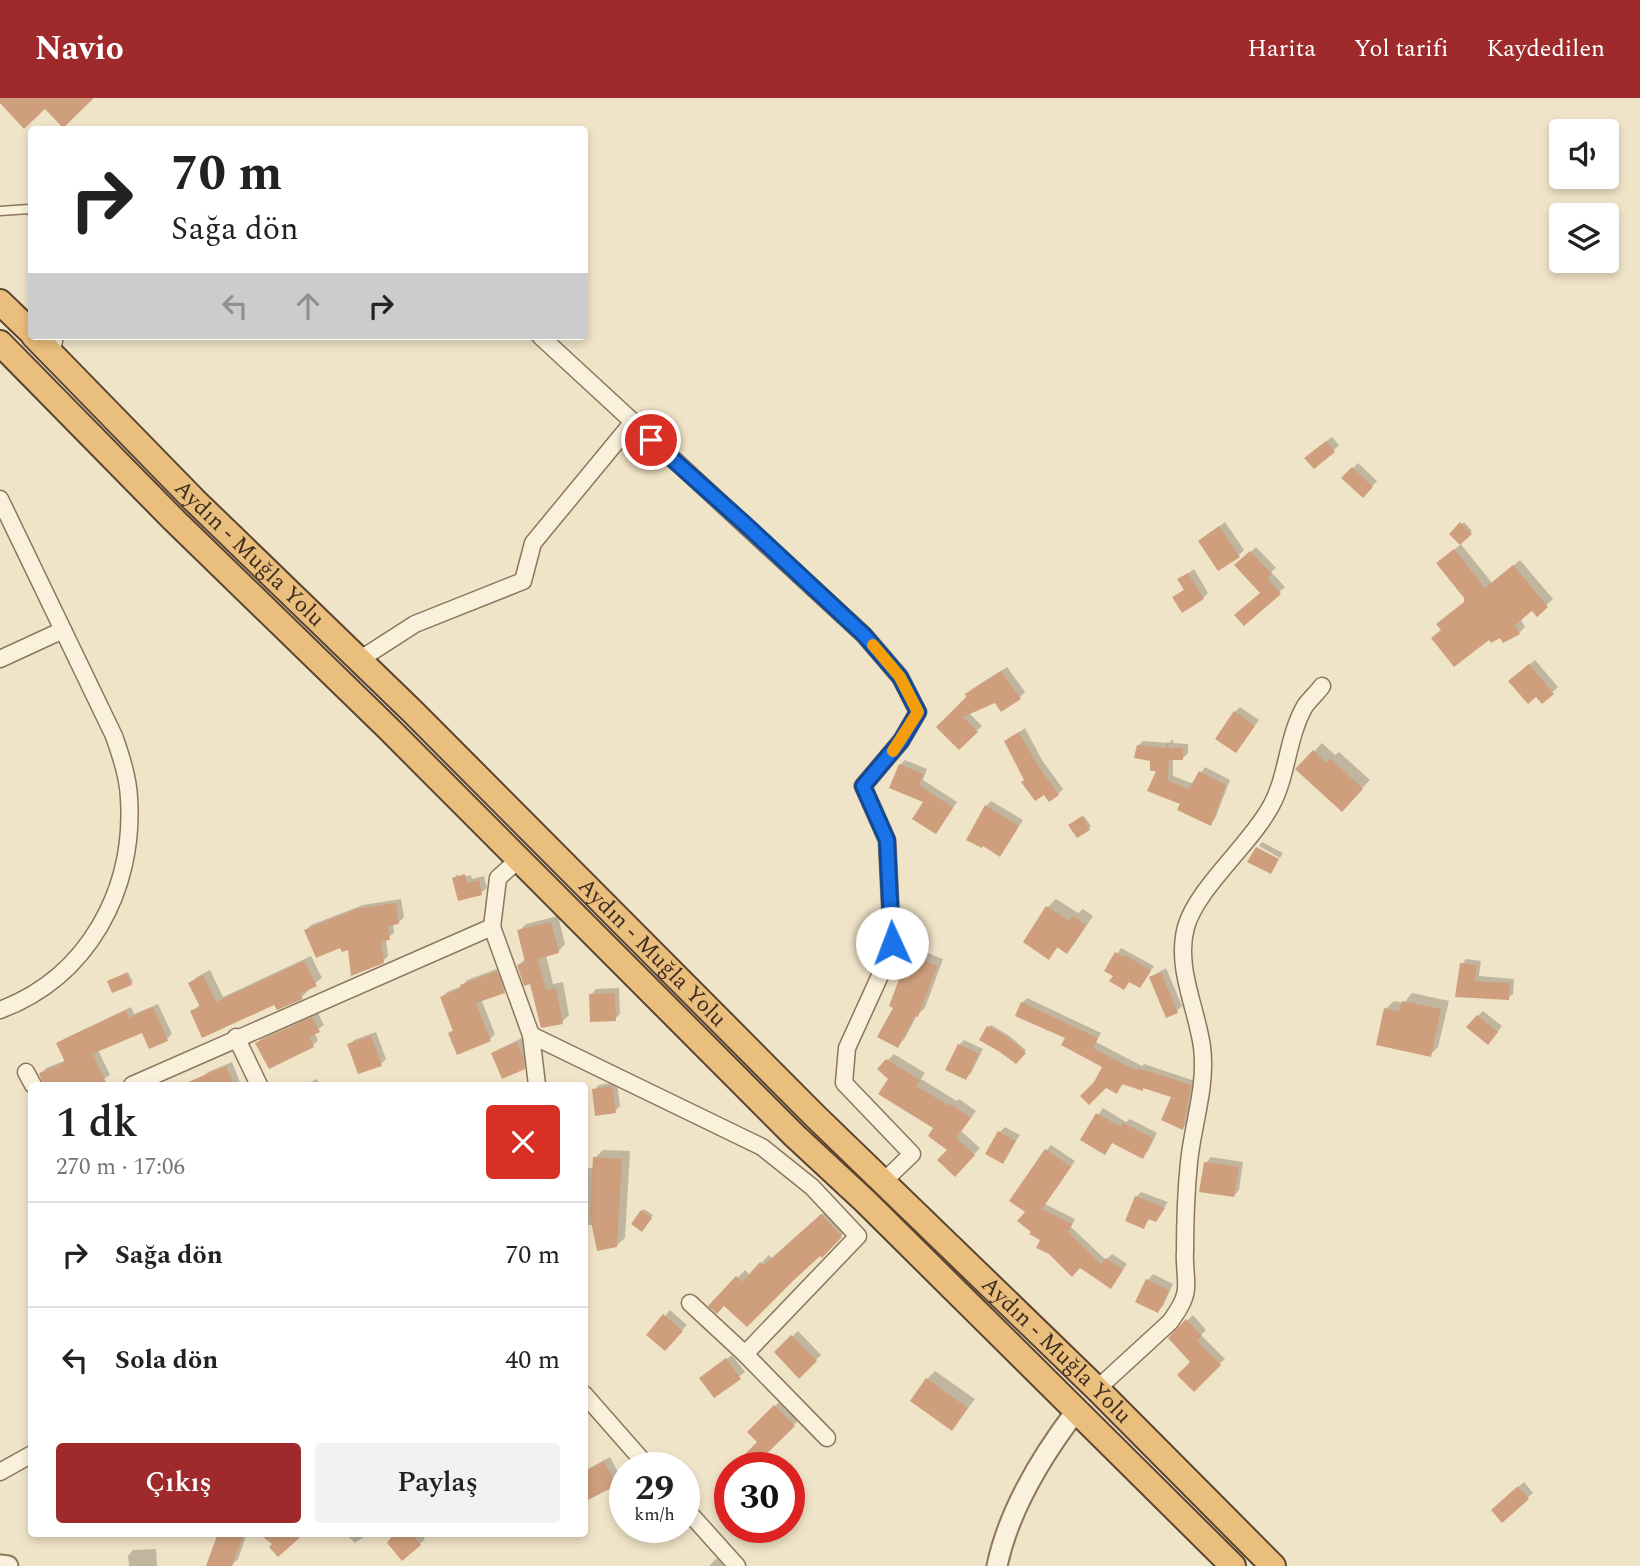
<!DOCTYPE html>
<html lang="tr">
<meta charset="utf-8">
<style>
:root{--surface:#fff;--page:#f2f2f2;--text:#222;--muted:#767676;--line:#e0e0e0;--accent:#9e2a2b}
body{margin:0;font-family:Spectral,serif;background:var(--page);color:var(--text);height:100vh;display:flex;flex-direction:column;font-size:26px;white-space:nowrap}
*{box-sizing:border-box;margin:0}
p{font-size:23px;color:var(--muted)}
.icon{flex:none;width:38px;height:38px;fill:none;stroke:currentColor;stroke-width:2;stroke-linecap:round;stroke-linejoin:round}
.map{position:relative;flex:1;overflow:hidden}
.sheet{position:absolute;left:28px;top:984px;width:560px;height:455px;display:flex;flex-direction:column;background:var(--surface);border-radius:7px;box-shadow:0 4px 10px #0003}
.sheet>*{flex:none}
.banner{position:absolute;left:28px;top:28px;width:560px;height:214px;border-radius:7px;box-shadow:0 4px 10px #0003;background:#fff;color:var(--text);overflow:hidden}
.controls{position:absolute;left:1549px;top:21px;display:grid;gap:14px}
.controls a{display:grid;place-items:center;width:70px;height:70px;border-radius:7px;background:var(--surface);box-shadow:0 4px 10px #0003;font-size:35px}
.speed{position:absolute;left:609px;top:1354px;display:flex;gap:14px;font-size:35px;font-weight:700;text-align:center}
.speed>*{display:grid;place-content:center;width:91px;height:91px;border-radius:50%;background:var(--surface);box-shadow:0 4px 10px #0003;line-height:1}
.speed small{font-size:18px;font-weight:400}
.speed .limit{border:10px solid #d22;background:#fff;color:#111}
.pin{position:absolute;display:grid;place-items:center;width:60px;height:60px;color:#fff;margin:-30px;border:4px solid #fff;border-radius:50%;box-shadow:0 2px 7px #0007}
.me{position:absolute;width:77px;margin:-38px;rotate:358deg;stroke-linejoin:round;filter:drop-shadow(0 0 5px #0008)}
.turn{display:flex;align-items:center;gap:24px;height:147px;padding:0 28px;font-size:32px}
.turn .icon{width:91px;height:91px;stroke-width:2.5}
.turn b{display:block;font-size:49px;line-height:60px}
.lanes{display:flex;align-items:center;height:66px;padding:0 28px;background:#0003;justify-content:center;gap:35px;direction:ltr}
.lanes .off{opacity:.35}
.round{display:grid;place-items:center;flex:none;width:74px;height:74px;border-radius:7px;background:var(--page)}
.overview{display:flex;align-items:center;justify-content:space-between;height:119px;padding:0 28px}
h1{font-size:42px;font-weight:600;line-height:52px}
.primary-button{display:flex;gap:14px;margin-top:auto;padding:14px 28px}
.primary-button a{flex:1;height:80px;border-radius:7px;background:var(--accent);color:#fff;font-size:28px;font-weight:600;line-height:80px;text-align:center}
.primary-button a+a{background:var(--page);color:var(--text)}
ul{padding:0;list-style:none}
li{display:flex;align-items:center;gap:21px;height:105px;padding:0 28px;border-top:2px solid var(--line)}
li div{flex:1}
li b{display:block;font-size:26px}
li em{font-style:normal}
header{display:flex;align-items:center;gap:42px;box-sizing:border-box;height:98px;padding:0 35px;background:var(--accent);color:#fff}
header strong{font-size:33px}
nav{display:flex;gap:38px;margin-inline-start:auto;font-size:24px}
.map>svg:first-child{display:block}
.shadow{fill:#0003}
.building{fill:#cf9f7d}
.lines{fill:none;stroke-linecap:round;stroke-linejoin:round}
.service-casing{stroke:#8d765c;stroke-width:11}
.minor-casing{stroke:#8d765c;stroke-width:19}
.tertiary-casing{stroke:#8d765c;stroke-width:23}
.trunk-casing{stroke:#5b4430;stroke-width:28}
.service{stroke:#faf1dc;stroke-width:8}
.minor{stroke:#faf1dc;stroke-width:16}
.tertiary{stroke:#faf1dc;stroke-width:19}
.trunk{stroke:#eabe7c;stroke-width:24}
.route-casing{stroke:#114b97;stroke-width:18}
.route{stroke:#1a73e8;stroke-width:12}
.slow{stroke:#f59e0b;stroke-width:12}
.labels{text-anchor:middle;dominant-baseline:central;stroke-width:7;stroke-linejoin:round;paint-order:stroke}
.street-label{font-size:23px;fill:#3d2e20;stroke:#f7eed8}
</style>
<header>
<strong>Navio</strong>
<nav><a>Harita</a><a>Yol tarifi</a><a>Kaydedilen</a></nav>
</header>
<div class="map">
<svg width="1640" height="1468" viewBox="0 0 1640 1468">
<rect width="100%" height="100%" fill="#f0e4c8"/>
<g class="shadow">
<polygon points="1332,339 1339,347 1334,352 1312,355"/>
<polygon points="1358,365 1377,383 1363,398 1344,380"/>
<polygon points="1225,424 1244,452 1239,457 1200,443"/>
<polygon points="1464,424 1472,433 1460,445 1492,485 1520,462 1553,501 1537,516 1532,510 1520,520 1525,529 1519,535 1501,537 1442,532 1466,503 1445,459 1461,446 1451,436"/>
<polygon points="1256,449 1276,470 1271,474 1285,489 1244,526 1262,495 1237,467"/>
<polygon points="1194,471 1208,495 1203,500 1174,499 1185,491 1179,482"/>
<polygon points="1535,562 1558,589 1543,603 1516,578"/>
<polygon points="1007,569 1025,594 1020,599 996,603 969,615 982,628 959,650 939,629 968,600 967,596 972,591"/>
<polygon points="1240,609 1259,622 1236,653 1235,614"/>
<polygon points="1025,630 1042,662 1063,691 1058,696 1026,681 1006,643"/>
<polygon points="1173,641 1173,645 1188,646 1188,655 1183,660 1173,660 1173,678 1194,686 1205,669 1230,682 1215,721 1210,726 1182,705 1152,662 1138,648 1143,643 1169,645"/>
<polygon points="1322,645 1335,657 1339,654 1370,682 1342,711 1298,671"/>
<polygon points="905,662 927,671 923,682 957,704 936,734 926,703 900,667"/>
<polygon points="991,703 1023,722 1000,757 983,746 968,741 986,708"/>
<polygon points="1084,718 1091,728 1089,730 1073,725"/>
<polygon points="1262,744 1283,755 1280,760 1259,748"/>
<polygon points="458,776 458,780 471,777 472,781 484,778 487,790 481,795 454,780"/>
<polygon points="401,801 404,819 399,824 393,825 394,835 386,841 388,858 383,863 306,832 311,827 363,807"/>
<polygon points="1056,801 1078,815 1083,811 1093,818 1075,845 1067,854 1059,848 1049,859 1048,809"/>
<polygon points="558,818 565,846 558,854 546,857 553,886 563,884 569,917 562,924 519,867 526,860 519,833 526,826"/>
<polygon points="1121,850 1154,868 1140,888 1130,882 1124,890 1115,877 1106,872"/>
<polygon points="917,851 943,861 925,910 917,917 905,940 898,948 895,909 909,858"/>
<polygon points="311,858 322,880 307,891 308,893 302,899 275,904 192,913 201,906 190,885 197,879 210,872 223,899"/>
<polygon points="1466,861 1481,863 1479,878 1514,881 1513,896 1508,900 1457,897 1462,866"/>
<polygon points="502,869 509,888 504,893 481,901 495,936 490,941 450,935 454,931 442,899 447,894 462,888 467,882"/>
<polygon points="1166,870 1182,908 1177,913 1151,879"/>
<polygon points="128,874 133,884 131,886 109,883"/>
<polygon points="619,890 620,916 615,921 591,897 596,891"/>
<polygon points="1412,895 1449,903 1438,949 1430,957 1386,911 1394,903 1404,905"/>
<polygon points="1027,900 1101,935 1096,944 1142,968 1144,966 1195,983 1188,1025 1183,1030 1174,998 1124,985 1116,994 1096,984 1104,968 1022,905"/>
<polygon points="158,906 172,936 167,941 142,933 98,952 110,977 95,987 45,987 41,976 46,970 66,962 59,946 64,941 131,909 134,916"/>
<polygon points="1483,913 1502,928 1493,940 1478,918"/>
<polygon points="318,915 324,927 314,934 318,942 313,947 257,945 262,940"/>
<polygon points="991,927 1008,937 1026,952 1016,964 988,929"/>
<polygon points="376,934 386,961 381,966 349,947 354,942"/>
<polygon points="522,940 528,953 529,964 524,970 493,956 499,951"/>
<polygon points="964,942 983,951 971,975 966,980 959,947"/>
<polygon points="894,956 925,975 921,981 957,1003 959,1001 976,1013 961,1033 980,1050 955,1076 949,1051 936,1030 891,980 888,962"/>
<polygon points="232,964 241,987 206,987 202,979 208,974"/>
<polygon points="317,981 320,987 304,987"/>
<polygon points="617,984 620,1008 615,1013 594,992 599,987"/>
<polygon points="1103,1010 1126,1024 1130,1021 1157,1035 1148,1053 1143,1058 1113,1044 1104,1055 1082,1041"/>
<polygon points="1005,1029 1020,1037 1003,1063 1000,1034"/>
<polygon points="1051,1047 1075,1063 1045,1106 1075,1121 1071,1129 1106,1162 1112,1156 1127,1166 1115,1183 1042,1141 1028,1113 1047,1052"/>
<polygon points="603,1052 630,1053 625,1140 616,1148 592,1127 584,1127 584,1070 594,1070 595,1060"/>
<polygon points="1211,1059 1243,1064 1239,1092 1234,1098 1206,1065"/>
<polygon points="1141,1094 1168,1104 1160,1116 1150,1120 1144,1129 1136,1099"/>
<polygon points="830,1109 849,1130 823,1157 821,1155 725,1206 711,1208 745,1172 750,1177 769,1157 772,1160"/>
<polygon points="644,1111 653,1117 644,1130 642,1113"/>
<polygon points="1153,1176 1173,1186 1163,1208 1158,1213 1137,1203 1148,1182"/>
<polygon points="670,1212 687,1227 670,1245 649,1237"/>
<polygon points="1193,1217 1206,1232 1201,1237 1225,1261 1194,1291 1192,1264 1170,1240"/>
<polygon points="798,1233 821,1257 799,1278 776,1254"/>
<polygon points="732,1257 745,1274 714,1298 707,1275"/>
<polygon points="935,1273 975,1301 952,1331 927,1281"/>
<polygon points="780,1303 799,1322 757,1363 764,1370 737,1370 735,1368 759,1344 749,1334"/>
<polygon points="610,1359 621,1380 616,1386 584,1394 584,1373"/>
<polygon points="1524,1384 1533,1395 1502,1422 1498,1407"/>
<polygon points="219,1435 247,1435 238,1461 231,1468 208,1468"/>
<polygon points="345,1435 370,1435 355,1445"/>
<polygon points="396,1435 420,1435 425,1441 420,1446"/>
<polygon points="156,1451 157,1468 129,1468 128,1458 133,1452"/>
<polygon points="717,1460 724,1468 709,1468"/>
</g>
<g class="building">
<polygon points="0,0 94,0 63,30 45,11 24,31 0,5"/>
<polygon points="1326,343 1335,354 1314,371 1304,360"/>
<polygon points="1352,369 1373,389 1363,400 1341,380"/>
<polygon points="1460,424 1472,436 1460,447 1449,436"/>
<polygon points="1219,428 1240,459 1218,473 1198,443"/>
<polygon points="1454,451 1485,490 1513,467 1548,509 1537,519 1532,513 1515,527 1520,536 1503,545 1500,540 1491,545 1489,542 1454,569 1431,540 1441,532 1436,526 1464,504 1464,500 1436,465"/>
<polygon points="1250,453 1272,476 1267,480 1281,496 1244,528 1234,517 1260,495 1234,467"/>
<polygon points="1188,475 1204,501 1182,515 1172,499 1184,492 1177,481"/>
<polygon points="1529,566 1554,596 1542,606 1536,599 1528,606 1508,583"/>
<polygon points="1001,573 1021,601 1001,614 995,605 963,619 978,634 959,652 936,629 966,599 965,596"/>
<polygon points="1234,613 1255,628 1236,655 1215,641"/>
<polygon points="1019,634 1037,666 1059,697 1049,704 1044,697 1035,703 1021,684 1024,682 1004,643"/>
<polygon points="1168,643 1169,650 1183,650 1183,662 1169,662 1168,683 1189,691 1199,673 1226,687 1211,728 1177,712 1180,706 1147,693 1156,673 1150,673 1150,663 1134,660 1137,647 1166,650"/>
<polygon points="1313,652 1326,665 1330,660 1363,691 1342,714 1295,671"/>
<polygon points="899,666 923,676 919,687 953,710 936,736 912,721 923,704 889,690"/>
<polygon points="985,707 1019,728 1000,759 983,748 982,750 966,742"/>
<polygon points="1082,718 1090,732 1077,740 1068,727"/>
<polygon points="1256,749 1279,761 1271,776 1247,764"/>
<polygon points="465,776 467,785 479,782 482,797 458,803 452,780"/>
<polygon points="396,805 399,826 388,828 390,842 381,843 384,865 351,878 348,852 342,854 340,850 316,860 304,832 356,811"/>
<polygon points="1046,808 1069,823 1073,818 1086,827 1067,856 1057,849 1049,862 1023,844"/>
<polygon points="551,824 559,855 538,861 546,892 556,890 563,926 541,930 530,886 524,888 517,867 525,864 517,832"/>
<polygon points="1115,854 1124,859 1125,857 1151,873 1140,890 1129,884 1124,892 1109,883 1113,878 1104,873"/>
<polygon points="908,857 937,868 918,919 915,918 898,950 877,939 893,910 889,908"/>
<polygon points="304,863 317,888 300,896 303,901 277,912 274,907 202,940 190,913 200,909 188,885 203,877 216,904"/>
<polygon points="1460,865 1477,867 1475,883 1510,885 1509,902 1455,899"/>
<polygon points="497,873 505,895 476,905 491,943 457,957 448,935 453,933 440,899 461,890 460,887"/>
<polygon points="1161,874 1178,915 1166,920 1149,879"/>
<polygon points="126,875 132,887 112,895 107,883"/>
<polygon points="615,895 616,923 590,924 589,896"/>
<polygon points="1402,903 1441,911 1431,959 1376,947 1384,910 1399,914"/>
<polygon points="1021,904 1098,940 1093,950 1137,973 1138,970 1191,987 1183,1032 1161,1022 1171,999 1143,990 1143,993 1122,986 1117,996 1106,990 1089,1007 1080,998 1094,984 1102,969 1061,947 1065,940 1015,918"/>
<polygon points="153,909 168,943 149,951 142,935 92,956 106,984 99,987 43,987 39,975 65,964 56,945 126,912 129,920"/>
<polygon points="1477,917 1498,934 1488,947 1466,929"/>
<polygon points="312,919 320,934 309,939 314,949 269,971 255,945"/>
<polygon points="987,928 1006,938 1026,955 1016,966 1000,954 979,942"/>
<polygon points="371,938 382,968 358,976 347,946"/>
<polygon points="517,944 523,959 525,971 502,981 491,955"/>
<polygon points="958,946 979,956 966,982 945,972"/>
<polygon points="886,961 920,982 916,988 950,1008 951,1006 971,1020 956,1040 975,1057 955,1079 937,1062 947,1052 928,1038 933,1030 878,996 888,981 877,971"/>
<polygon points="226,968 234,987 181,987"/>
<polygon points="612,988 616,1015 595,1018 592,991"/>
<polygon points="1096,1015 1121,1029 1123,1025 1153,1040 1143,1061 1112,1045 1105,1057 1080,1042"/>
<polygon points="998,1033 1016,1043 1003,1066 985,1056"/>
<polygon points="1045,1051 1071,1069 1042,1111 1072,1126 1068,1134 1101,1166 1106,1160 1123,1172 1111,1191 1080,1170 1072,1179 1049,1156 1036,1150 1040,1142 1029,1136 1031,1134 1017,1123 1025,1114 1009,1103"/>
<polygon points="593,1059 622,1061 617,1149 597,1153 590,1119"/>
<polygon points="1204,1064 1239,1069 1234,1099 1199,1094"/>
<polygon points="1135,1098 1165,1110 1156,1124 1148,1121 1144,1131 1125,1123"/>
<polygon points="641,1112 652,1120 642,1134 631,1126"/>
<polygon points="821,1116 842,1139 822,1160 820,1158 793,1183 747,1229 724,1208 717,1216 708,1208 736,1178 742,1184 760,1164 764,1167"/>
<polygon points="1146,1181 1169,1192 1158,1215 1135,1204"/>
<polygon points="663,1216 683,1233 665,1253 646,1237"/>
<polygon points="1186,1221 1202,1238 1197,1243 1221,1267 1194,1294 1177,1277 1190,1264 1168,1240"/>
<polygon points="791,1237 817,1263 799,1281 774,1254"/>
<polygon points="726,1260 741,1281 714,1300 699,1280"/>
<polygon points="926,1280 968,1310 952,1333 910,1303"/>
<polygon points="774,1307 795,1328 752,1370 731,1370 757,1344 747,1334"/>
<polygon points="604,1363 617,1387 584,1404 584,1374"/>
<polygon points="1518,1388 1529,1401 1502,1425 1491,1412"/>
<polygon points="218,1435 244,1435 232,1468 206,1468"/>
<polygon points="258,1435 305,1435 278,1459 269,1449 272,1446"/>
<polygon points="394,1435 411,1435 421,1447 402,1463 387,1445"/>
</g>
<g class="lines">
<defs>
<g id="service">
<polyline points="0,113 29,111 32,114"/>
<polyline points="56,253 59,238"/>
</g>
<g id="minor">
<polyline points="540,238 864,537 900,579 918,614 901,643 863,688 887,742 892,845 883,871 847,950 844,985 912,1056 883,1084"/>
<path d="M0,401L114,638C121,658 128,679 129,700C135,792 88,879 0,912"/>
<polyline points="0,561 63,532"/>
<polyline points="359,562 415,526 523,483 533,445 632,325"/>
<polyline points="492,829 531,937 537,987"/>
<polyline points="531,937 762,1049 812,1089 858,1138 745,1256"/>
<polyline points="236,939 259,987"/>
<polyline points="26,974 33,987"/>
<polyline points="132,987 492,829 498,780 518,762"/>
<polyline points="690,1205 745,1256 827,1340"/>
<path d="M1097,1291L1170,1224C1177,1214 1185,1203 1186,1191C1187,1179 1184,1166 1185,1154C1185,1124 1186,1094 1189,1064C1193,1025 1207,988 1202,949C1197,911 1175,869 1186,829C1197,790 1250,747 1271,708C1288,677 1287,639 1305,608C1310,601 1317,595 1322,588"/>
<polyline points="584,1296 649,1370"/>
<polyline points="0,1374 32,1356"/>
<polyline points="684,1409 737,1468"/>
</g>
<g id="tertiary">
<polyline points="0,1467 8,1468"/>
<path d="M997,1468C1009,1411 1041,1359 1076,1313"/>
</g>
<g id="trunk">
<polyline points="0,204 32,235"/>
<path id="s1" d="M34,238L194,402L413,614L815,1018L1097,1291L1273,1468"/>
<polyline points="0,245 174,422 388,630 795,1038 865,1103 1233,1468"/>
</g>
</defs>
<use href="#service" class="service-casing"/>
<use href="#minor" class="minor-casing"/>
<use href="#tertiary" class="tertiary-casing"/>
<use href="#trunk" class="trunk-casing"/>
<use href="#service" class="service"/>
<use href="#minor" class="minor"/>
<use href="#tertiary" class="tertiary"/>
<use href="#trunk" class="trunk"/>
</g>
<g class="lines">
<defs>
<polyline id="route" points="651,342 746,427 864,537 900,579 918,614 901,643 863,688 887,742 892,845"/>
</defs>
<use href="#route" class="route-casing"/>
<use href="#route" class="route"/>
<polyline class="slow" points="873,547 900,579 918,614 893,653"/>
</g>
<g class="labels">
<g class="street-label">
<text stroke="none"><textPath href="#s1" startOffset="306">Aydın - Muğla Yolu</textPath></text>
<text stroke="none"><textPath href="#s1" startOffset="873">Aydın - Muğla Yolu</textPath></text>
<text stroke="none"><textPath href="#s1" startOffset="1440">Aydın - Muğla Yolu</textPath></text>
</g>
</g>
</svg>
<div class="controls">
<a><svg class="icon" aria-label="sound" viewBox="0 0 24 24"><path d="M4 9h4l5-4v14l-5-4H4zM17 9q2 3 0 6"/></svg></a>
<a><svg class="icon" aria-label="layers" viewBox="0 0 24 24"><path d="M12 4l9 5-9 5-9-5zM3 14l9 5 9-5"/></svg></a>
</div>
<div class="speed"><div>29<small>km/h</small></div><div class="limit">30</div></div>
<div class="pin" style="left:651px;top:342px;background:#d93025"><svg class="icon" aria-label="arrive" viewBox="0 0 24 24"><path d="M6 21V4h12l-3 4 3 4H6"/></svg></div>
<svg class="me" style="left:892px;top:845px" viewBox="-20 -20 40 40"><circle r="19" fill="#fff"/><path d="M0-13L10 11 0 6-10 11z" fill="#1a73e8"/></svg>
<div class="banner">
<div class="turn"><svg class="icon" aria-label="right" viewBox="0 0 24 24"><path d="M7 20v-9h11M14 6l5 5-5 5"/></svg><div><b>70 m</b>Sağa dön</div></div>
<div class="lanes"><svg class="icon off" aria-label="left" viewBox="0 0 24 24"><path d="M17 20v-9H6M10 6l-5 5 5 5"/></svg><svg class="icon off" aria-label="ahead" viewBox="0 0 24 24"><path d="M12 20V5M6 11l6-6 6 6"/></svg><svg class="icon" aria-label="right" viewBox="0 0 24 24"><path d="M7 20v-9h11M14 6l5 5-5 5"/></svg></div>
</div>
<section class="sheet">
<div class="overview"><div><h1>1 dk</h1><p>270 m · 17:06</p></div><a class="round" style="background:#d93025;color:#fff"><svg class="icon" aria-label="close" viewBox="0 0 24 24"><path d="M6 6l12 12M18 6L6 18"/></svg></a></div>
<ul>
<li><svg class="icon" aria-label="right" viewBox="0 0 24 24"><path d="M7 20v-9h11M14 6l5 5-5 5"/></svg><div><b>Sağa dön</b></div><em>70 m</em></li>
<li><svg class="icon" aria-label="left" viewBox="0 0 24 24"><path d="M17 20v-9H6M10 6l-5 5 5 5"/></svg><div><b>Sola dön</b></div><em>40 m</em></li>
</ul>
<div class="primary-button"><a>Çıkış</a><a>Paylaş</a></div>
</section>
</div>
